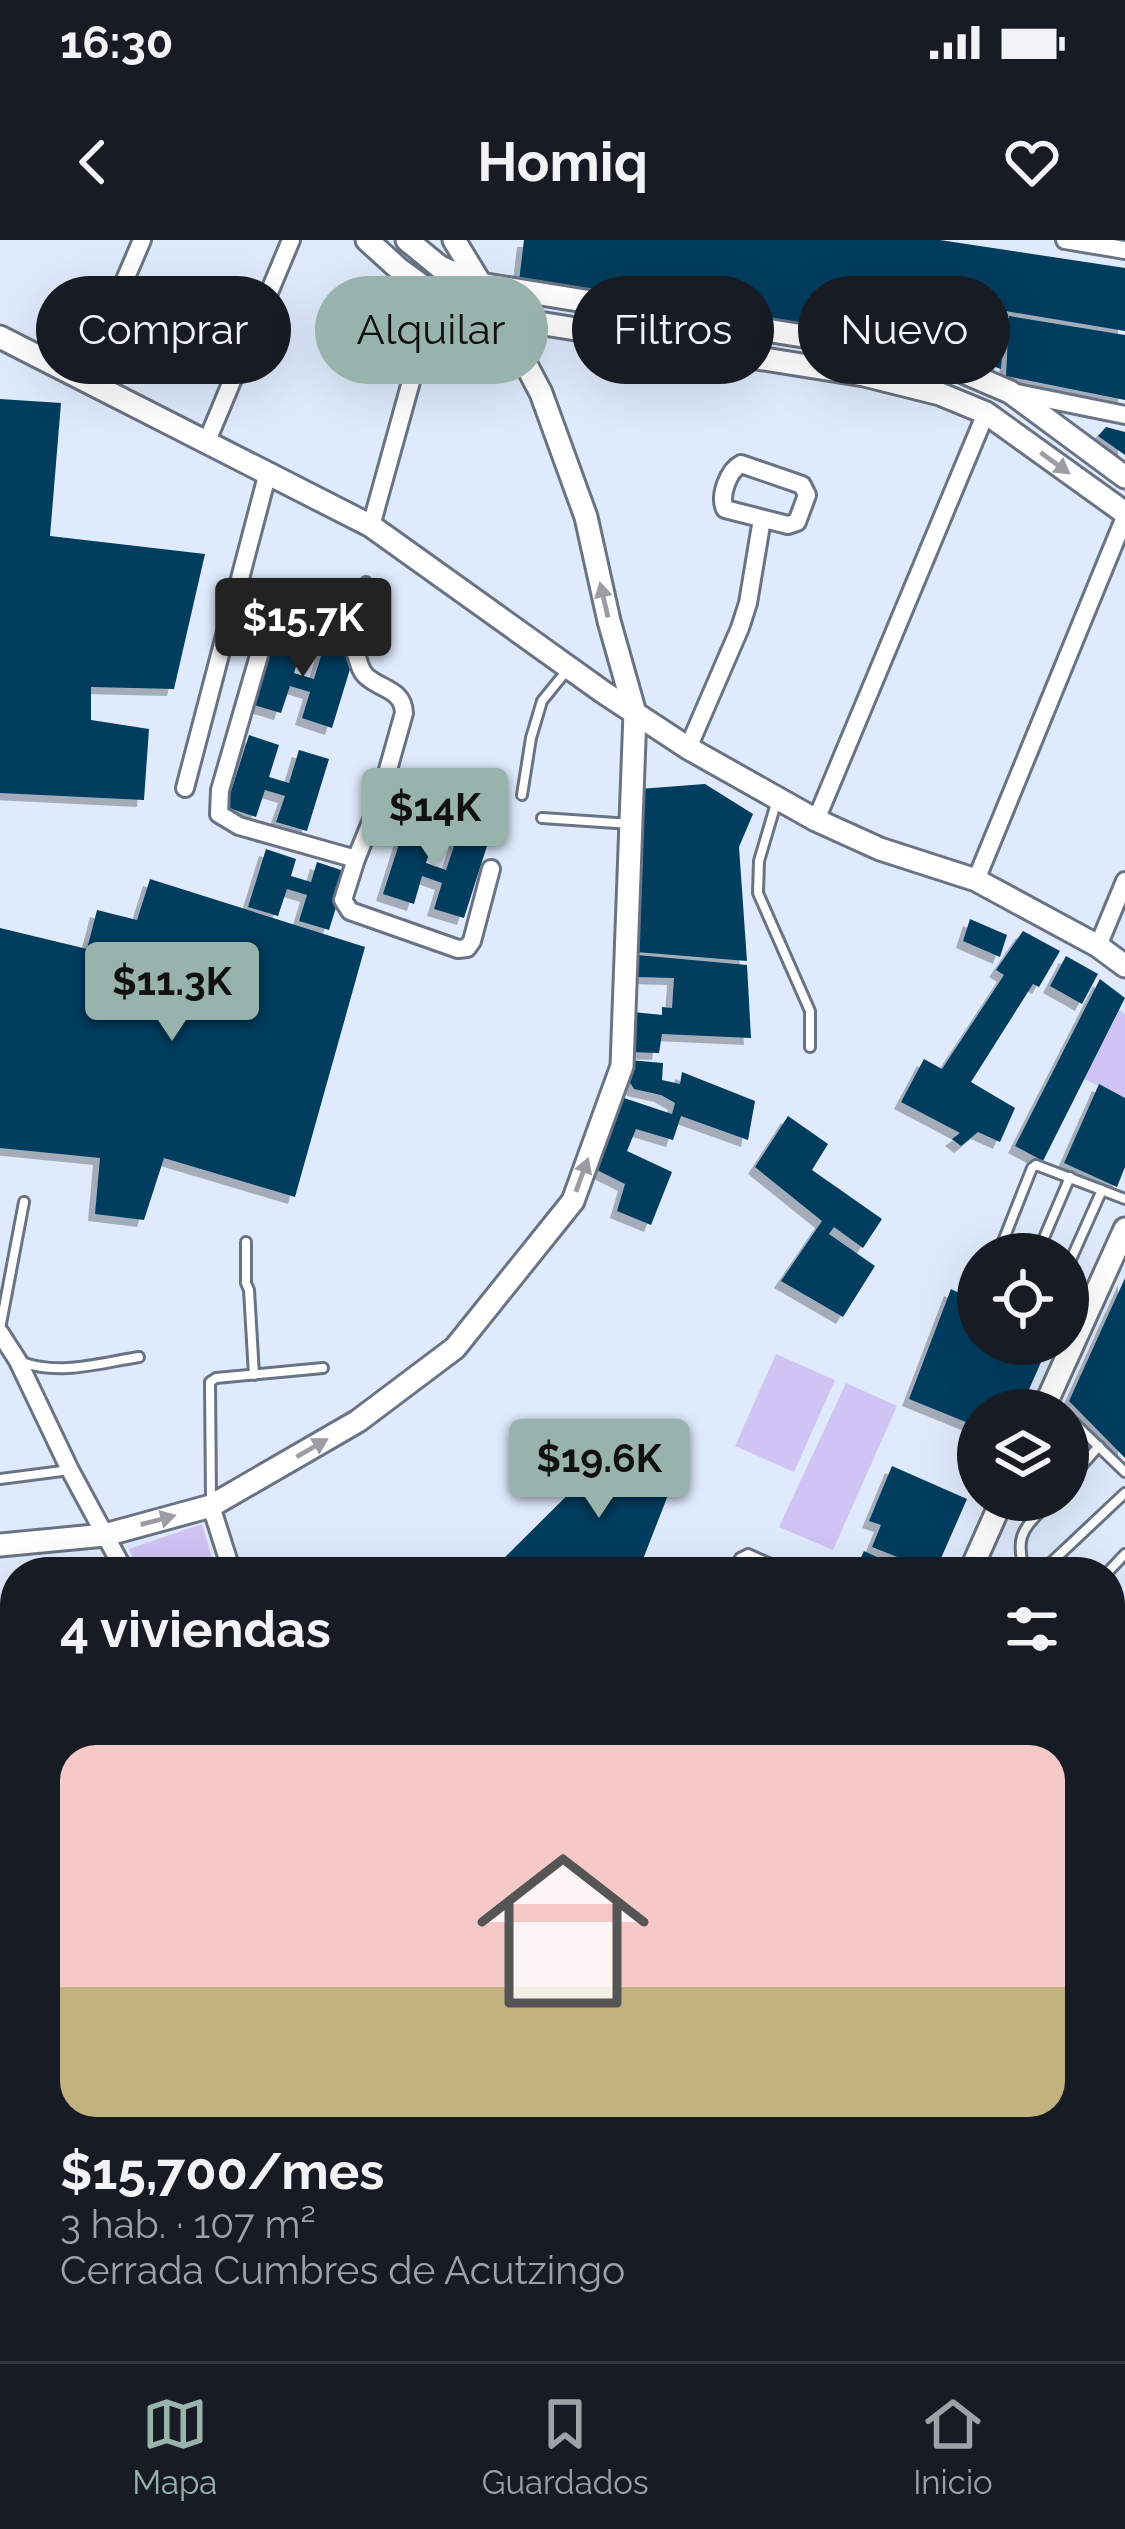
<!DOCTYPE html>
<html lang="es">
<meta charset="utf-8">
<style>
:root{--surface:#171b24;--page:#20242c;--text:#f1f3f6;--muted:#9ea1a6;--line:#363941;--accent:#98b3ab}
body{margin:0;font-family:Raleway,sans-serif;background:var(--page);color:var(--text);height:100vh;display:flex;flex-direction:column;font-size:45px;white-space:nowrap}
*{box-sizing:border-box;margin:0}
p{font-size:39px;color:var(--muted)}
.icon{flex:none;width:66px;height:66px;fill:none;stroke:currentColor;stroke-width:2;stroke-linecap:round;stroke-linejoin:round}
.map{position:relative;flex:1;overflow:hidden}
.panel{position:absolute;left:0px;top:1317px;width:1125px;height:804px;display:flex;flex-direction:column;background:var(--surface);border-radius:48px 48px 0 0;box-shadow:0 12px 48px #0002}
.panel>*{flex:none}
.top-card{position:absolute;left:36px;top:36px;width:1053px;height:108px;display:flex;gap:24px}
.buttons{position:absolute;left:957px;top:993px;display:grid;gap:24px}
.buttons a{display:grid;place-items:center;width:132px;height:132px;border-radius:50%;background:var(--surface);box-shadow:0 12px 48px #0002;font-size:60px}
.price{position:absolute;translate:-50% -102px;padding:0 27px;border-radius:12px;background:var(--accent);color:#111;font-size:39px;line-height:78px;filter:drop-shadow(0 3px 6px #0008)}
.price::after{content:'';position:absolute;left:50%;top:72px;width:36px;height:27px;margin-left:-18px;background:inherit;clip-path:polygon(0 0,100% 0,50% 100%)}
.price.selected{background:#222;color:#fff}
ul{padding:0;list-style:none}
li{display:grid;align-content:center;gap:24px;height:636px;padding:0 60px}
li+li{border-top:3px solid var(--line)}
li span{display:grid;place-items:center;height:372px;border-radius:36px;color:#555}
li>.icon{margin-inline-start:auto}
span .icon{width:216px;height:216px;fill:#fffc;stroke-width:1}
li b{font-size:51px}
h2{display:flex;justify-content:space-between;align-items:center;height:144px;padding:0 60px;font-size:51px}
.tag{padding:0 42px;border-radius:54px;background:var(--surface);box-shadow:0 12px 48px #0002;font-size:42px;line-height:108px}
.tag.selected{background:var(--accent);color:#111}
.status{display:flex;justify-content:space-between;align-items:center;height:84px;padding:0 60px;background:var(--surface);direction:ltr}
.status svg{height:33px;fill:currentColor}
header{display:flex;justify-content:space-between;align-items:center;height:156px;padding:0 60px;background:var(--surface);font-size:54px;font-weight:700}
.tab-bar{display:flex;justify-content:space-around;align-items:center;height:168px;border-top:3px solid var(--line);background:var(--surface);font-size:33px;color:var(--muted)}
.tab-bar a{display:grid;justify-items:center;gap:6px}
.tab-bar .selected{color:var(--accent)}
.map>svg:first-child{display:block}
</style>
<div class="status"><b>16:30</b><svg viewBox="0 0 49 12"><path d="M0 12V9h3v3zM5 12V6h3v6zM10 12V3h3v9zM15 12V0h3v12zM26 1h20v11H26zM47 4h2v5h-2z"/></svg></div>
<header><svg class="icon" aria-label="back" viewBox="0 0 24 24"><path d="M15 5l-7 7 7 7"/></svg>Homiq<svg class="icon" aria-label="heart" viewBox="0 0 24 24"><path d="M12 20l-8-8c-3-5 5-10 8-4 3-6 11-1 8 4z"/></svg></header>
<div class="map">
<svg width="1125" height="2121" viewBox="0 0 1125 2121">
<defs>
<filter id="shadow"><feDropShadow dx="-7" dy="7" stdDeviation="0" flood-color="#0004"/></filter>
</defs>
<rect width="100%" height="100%" fill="#dfebfd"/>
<!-- green -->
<path fill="#d0c4f5" d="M1119,770l6,4v84l-41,-19z
M776,1114l59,26 -41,92 -59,-26z
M846,1143l51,23 -64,144 -54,-23z
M202,1284l14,48h-76l-11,-23z"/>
<!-- building -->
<path fill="#003e5f" filter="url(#shadow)" d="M524,0h416l185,28v63l-120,-20 -4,58 -61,-21 -421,-67z
M1009,76l116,19v65l-119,-24z
M0,159l61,4 -11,133 155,18 -31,135 -83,-2v33l58,9 -5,71 -144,-7z
M1106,187l19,5v23l-27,-19z
M274,392l30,9 -10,32 20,6 10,-33 30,10 -22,72 -30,-10 8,-26 -20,-6 -9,27 -30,-9z
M249,495l30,10 -10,32 20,6 10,-33 30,9 -22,72 -31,-9 9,-26 -20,-6 -9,27 -30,-10z
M705,544l48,30 -14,33 8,114 -111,-9 3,-163z
M406,582l30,10 -10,31 20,7 11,-33 30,9 -23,72 -30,-9 8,-26 -20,-7 -8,28 -31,-10z
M266,609l30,10 -5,17 20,6 6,-20 30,10 -18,58 -30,-9 8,-26 -20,-6 -9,27 -30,-9z
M150,639l215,68 -70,250 -131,-39 -20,62 -49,-6 5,-56 -100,-10v-220l87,21 10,-39 40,10z
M970,679l37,16 -7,22 -37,-16z
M1023,691l37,20 -21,36 -6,-3 -62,98 44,26 -15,34 -22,-10 -17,14 -9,-7 8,-6 -59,-31 23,-43 18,10 62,-94 -8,-5z
M637,715l110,10 4,73 -89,-4 -3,19 -30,-1 4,-40 29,3v-8l10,1 2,-30 -39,-1z
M1066,716l32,18 -16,30 -32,-18z
M1100,739l25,19 -82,163 -28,-15z
M629,820l34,3 -1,17 18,4 2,-12 73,29 -7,39 -67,-24 -8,24 -37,-11 -9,22 45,21 -21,53 -34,-14 8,-27 -28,-14 18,-47 6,-26 51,17 3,-11 -14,-8 -27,-6 -7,-11z
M1099,844l26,14v69l-8,20 -53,-24z
M788,876l40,28 -16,26 70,49 -19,29 -29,-21 -5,7 46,32 -32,51 -62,-36 41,-60 -67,-54z
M1125,1038v180l-56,-57z
M951,1049l27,13v42h71l-29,66h-42v17l-69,-28z
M613,1210l66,17 -41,105h-148z
M892,1226l75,33 -32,73 -63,-25 9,-22 -12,-4z
M864,1311l45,21h-55z
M204,2106h192l10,7 -5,8h-178z"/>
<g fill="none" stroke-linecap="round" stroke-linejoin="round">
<defs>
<path id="service" d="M261,353l91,22 5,-2 9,-31
M522,555l9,-57 11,-37 26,-32
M777,560l-18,61 -1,32 52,118v36
M542,578l89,6
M246,1002v41l3,7 5,85
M998,1014l34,-86 4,-3 89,34
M1037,1014l33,-77
M1068,1026l34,-76
M0,1089l24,-127
M22,1122c37,14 78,1 117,-5
M1068,1177l57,55
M0,1239l70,-9
M1068,1241l31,-35
M211,1259l-1,-117 6,-4 107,-10
M734,1332l6,-14 8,-4 41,18
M1025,1332c-12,-40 1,-44 26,-72
M1041,1332l84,-79
M1108,1332l17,-18
M1110,1396l15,-16
M1110,1474l15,1
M912,2106l14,15
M1088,2106l15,2
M978,2121l1,-15"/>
<path id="minor" d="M1065,0l60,10
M83,138l59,-138
M1017,153l108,22
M207,201l84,-201
M741,224l61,21 5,10 -10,27 -9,3 -63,-16c-6,-13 3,-38 16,-45z
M371,286l64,-231
M239,346l20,7 10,28c20,4 67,8 81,22 9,10 7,25 16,33 15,14 37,13 38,37l-26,92 -22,54 -13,41 7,11 108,38 9,-1 5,-7 19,-72
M269,381l-49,169 -1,24 20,12 117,33
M688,508l52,-120 8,-25 14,-84
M185,548l83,-316
M816,580l170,-407
M976,640l149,-363
M1098,706l27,-65
M0,1093l18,28 52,109 55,102
M211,1266l21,66
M48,2121l2,-15
M177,2121l2,-15"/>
<path id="tertiary" d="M367,0l32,29 36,26 66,22 363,58 76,19 46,19 139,100
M407,0l33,27 40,17 422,68 38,10 70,30 115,85
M0,97l371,189 232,166 85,56 128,72 64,29 96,31 122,66 27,20
M1043,1170l82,-181
M0,1305l105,-10 106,-29 147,-85 97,-73 118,-147 49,-135 13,-353 -26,-92 -23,-104 -45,-124 -40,-76 -47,-77
M970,1332l32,-72
M1110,1883l15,4"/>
<path id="secondary" d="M0,1480l15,-1
M0,1526l15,3"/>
<path id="primary" d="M1110,1514l15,-15
M1110,1720l15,-15
M1110,1830l15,5
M430,2106l7,5 5,10
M480,2121l18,-15
M699,2121l15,-15"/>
<path id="trunk" d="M1110,1589l15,-16
M1110,1633l15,-15
M567,2121l17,-15
M614,2121l17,-15"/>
<path id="motorway" d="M1110,1690l15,-14
M655,2121l17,-15"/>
</defs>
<!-- service casing -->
<use href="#service" stroke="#697383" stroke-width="14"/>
<!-- minor casing -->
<use href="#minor" stroke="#697383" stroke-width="22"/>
<!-- tertiary casing -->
<use href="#tertiary" stroke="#697383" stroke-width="27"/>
<!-- secondary casing -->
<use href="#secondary" stroke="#697383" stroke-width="30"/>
<!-- primary casing -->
<use href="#primary" stroke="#7179a9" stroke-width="33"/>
<!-- trunk casing -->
<use href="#trunk" stroke="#7179a9" stroke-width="33"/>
<!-- motorway casing -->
<use href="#motorway" stroke="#7179a9" stroke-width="36"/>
<!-- service -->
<use href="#service" stroke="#fff" stroke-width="8"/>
<!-- minor -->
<use href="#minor" stroke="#fff" stroke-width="16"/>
<!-- tertiary -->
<use href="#tertiary" stroke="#fff" stroke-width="21"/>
<!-- secondary -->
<use href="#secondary" stroke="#fff" stroke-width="24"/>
<!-- primary -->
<use href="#primary" stroke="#c4caf4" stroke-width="27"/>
<!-- trunk -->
<use href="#trunk" stroke="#b0b8f0" stroke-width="27"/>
<!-- motorway -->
<use href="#motorway" stroke="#9ca6ed" stroke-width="30"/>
</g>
<!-- one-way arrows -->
<defs><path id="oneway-solid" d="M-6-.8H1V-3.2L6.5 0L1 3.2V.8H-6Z" transform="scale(3)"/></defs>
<g fill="#9b9da0">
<use href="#oneway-solid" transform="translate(1055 223) rotate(36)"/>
<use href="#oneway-solid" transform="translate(604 360) rotate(-103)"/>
<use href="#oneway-solid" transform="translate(582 935) rotate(-70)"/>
<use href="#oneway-solid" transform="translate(312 1208) rotate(-30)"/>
<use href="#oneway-solid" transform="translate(158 1280) rotate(-15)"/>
</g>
</svg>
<div class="buttons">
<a><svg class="icon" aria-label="locate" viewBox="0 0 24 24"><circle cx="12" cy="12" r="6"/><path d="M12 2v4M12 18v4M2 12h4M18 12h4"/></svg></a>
<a><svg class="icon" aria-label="layers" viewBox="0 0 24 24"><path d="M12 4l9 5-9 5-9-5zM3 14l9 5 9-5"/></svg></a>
</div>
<b class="price selected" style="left:303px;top:440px">$15.7K</b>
<b class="price" style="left:435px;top:630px">$14K</b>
<b class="price" style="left:172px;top:804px">$11.3K</b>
<b class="price" style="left:599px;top:1281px">$19.6K</b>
<div class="top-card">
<a class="tag">Comprar</a>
<a class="tag selected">Alquilar</a>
<a class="tag">Filtros</a>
<a class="tag">Nuevo</a>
</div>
<section class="panel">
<h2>4 viviendas<svg class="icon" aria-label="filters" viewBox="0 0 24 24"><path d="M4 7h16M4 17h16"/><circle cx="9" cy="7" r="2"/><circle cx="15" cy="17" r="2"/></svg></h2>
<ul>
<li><span style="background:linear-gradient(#f6c9c9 65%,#c2b280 0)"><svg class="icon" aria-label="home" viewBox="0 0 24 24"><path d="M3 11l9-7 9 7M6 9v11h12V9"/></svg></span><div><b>$15,700/mes</b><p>3 hab. · 107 m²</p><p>Cerrada Cumbres de Acutzingo</p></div></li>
</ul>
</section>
</div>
<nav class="tab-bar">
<a class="selected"><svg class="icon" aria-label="map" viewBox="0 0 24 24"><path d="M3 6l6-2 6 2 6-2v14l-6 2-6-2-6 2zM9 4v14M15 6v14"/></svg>Mapa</a>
<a><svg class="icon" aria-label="saved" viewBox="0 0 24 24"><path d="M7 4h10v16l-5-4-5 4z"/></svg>Guardados</a>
<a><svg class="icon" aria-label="home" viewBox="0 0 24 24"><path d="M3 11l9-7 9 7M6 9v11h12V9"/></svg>Inicio</a>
</nav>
